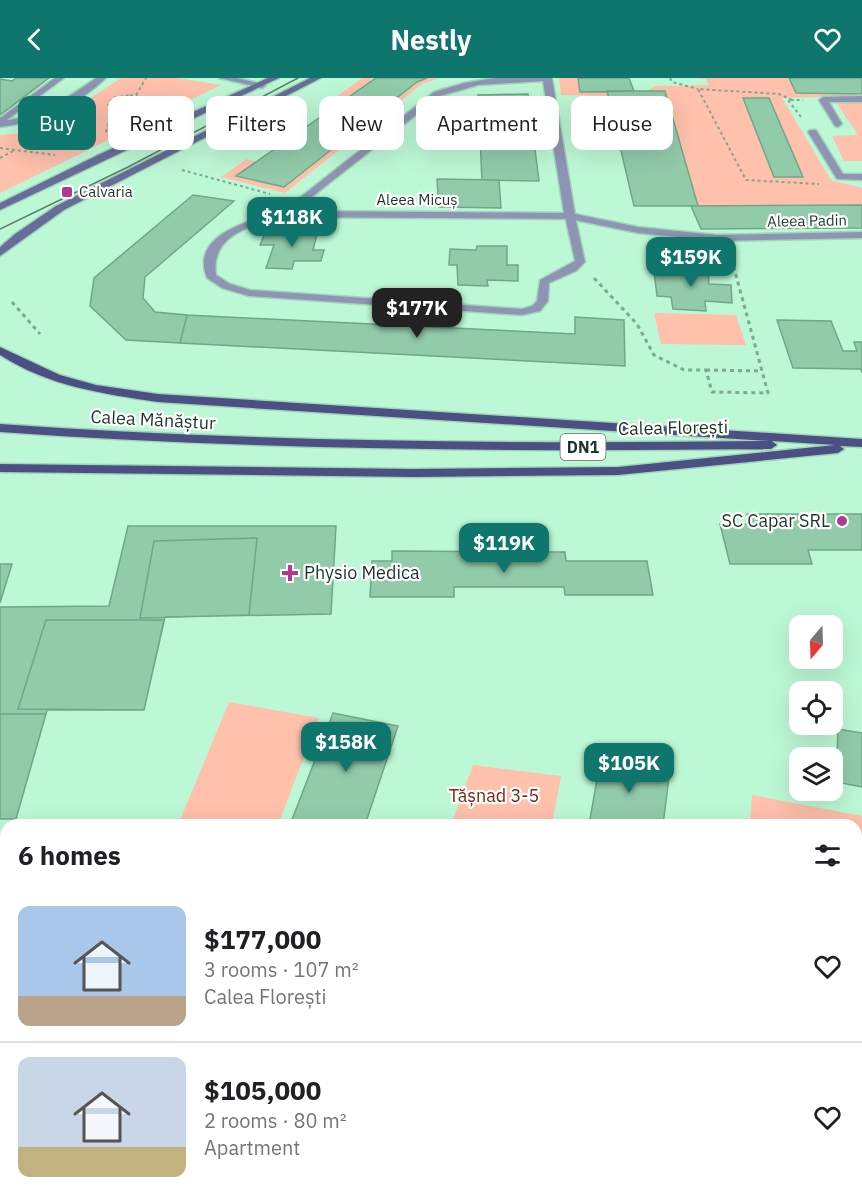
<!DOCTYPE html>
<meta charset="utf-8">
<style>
:root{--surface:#fff;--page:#f2f2f2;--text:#202124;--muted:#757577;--line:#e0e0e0;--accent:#0f766e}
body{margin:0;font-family:"IBM Plex Sans",sans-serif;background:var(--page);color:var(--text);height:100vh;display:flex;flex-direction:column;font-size:22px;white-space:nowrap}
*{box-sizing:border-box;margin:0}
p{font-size:20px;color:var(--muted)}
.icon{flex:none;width:33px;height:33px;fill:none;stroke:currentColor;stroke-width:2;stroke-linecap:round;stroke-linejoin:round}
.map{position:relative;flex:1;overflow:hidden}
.drawer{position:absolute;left:0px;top:741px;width:862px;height:386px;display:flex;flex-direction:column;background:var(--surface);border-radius:18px 18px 0 0;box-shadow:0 6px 24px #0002}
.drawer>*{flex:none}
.banner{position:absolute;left:18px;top:18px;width:826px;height:54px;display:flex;gap:12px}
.needle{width:39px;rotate:199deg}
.tools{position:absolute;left:789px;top:537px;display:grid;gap:12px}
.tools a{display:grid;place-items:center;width:54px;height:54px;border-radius:12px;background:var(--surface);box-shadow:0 6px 24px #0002;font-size:30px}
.price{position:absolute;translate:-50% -51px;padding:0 14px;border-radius:12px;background:var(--accent);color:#fff;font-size:20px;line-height:39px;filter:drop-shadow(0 2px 3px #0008)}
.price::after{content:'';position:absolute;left:50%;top:36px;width:18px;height:14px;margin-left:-9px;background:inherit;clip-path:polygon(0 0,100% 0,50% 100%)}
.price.selected{background:#222;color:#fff}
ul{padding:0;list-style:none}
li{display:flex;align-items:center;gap:18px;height:150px;padding:0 18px}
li+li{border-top:2px solid var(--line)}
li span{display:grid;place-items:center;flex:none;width:168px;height:120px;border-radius:12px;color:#555}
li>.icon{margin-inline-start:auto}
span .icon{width:72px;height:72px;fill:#fffc;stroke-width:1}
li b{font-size:26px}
h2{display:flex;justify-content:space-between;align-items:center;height:72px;padding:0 18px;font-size:26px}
.pill{padding:0 21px;border-radius:12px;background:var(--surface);box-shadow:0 6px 24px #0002;font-size:21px;line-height:54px}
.pill.selected{background:var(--accent);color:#fff}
header{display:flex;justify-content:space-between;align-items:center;height:78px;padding:0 18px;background:var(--accent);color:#fff;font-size:27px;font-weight:700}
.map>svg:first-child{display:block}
</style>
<header><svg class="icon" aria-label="back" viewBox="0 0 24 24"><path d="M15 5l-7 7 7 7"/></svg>Nestly<svg class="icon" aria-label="heart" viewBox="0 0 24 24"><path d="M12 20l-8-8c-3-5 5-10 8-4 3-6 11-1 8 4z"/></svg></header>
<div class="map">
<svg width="862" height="1126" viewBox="0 0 862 1126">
<rect width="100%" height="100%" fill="#bdf8d6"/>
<!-- green -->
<path fill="#ffc0ac" d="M121,0h56l44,7 -221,108v-58l26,-2 19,-5z
M362,0h14l-42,29 -9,-2z
M427,0h13l-18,6 -137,109 -64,-16 26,-18 9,3 -19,14 47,11 133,-105z
M559,0h19l2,14 27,-1 1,5 -47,-1z
M695,0h94l7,15 66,1v2l-80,2 49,82 31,8v17l-164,1 -33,-114 -17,-1 7,-5 54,-1 -3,-6z
M835,23h27v60h-18l-12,-25 26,-1z
M654,235l82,2 10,30 -85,-1z
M229,624l90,16 -41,107h-100z
M473,687l88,11 -9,49h-101z
M752,717l110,21v128l-6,-1v-118h-106z
M301,1121h143l-16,5h-121z"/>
<!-- building -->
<path fill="#91cbaa" stroke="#6fa788" stroke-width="1.5" d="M16,0h33l-49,37v-36l12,2z
M376,0h51l-10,4 -133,105 -48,-11z
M578,0h51l5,13 -54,1z
M789,0h73v16l-66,-1z
M607,13h58l33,115h-64z
M528,16l11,87 -57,-1 -4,-85z
M743,20h26l34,79h-29z
M437,101l62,1 2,28 -62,-1z
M193,117l41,6 -89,76 -2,21 12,14 32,3 -7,28 -54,-3 -36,-34 4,-28z
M862,127v23l-161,1 -10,-23z
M291,152h27l-5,20h11l-3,11h-27l-2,8 -26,-1 8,-23h-14l5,-12h24z
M477,168h30v19h11v16l-31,-1 1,6 -30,-1 -1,-20h-8l1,-16 26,1z
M679,187l29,1 1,18 22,1 1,18 -27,-2 1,10 -33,-2 -2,-12 -14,-1 -3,-25 26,1z
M187,237l388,19v-17l49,3 1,46 -445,-23z
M777,242l54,1 12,30h14l-3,-9h8v31l-1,-4 -68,-1z
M747,436h115v36h-54l4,14h-82l-10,-40h30z
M128,448h208l-5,88 -166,3 -21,93h-97l-31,109h-16v-212l109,-1z
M257,460l-8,77 -109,3 14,-77z
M392,473l173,1 1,9h81l6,34h-88l-1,-8h-110v10h-84l2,-36h20z
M0,486h12l-12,39z
M46,542h118l-20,90 -126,-1z
M333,635l65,13 -33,99h-75z
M0,636h46l-30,105h-16z
M838,651l24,4v54l-26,-5z
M601,678l69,13 -7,56h-74z
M856,885l6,2v72l-6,-1z"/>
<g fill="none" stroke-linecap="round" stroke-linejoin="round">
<defs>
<path id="lane" d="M55,0h9l-64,47v-7z
M862,18v6h-33l13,22 -4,3 -3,-1 -16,-26 4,-3z
M810,52h6l27,44h19v6l-25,-1 -29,-47z
M284,133l5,3 -1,2c-32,8 -78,17 -72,59l14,9 20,6 272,19 10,-3 5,-5 3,-21 35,-19 -10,-45 5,-3 5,3 10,46 -9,9 -27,12 -1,18 -8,10 -18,4 -273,-19 -27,-8 -15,-10c-18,-44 46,-59 77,-67z"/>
<path id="street" d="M96,0h10c-28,27 -68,45 -106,49v-6c38,-3 66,-22 96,-43z
M219,0h18l29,7 -4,3z
M494,0h58l23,136 63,13 79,8 145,-3v6l-145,3 -79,-8 -68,-14 -286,-2 -5,-3 155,-122 30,-9zM543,3l21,132 -270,-2 146,-115 38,-11z
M0,895l6,2v18l-6,-2z
M856,1082l6,1v22l-6,-1z
M217,1120h23l2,6h-22z
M571,1120h36l-3,6h-35z"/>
<path id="secondary" d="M268,0h11l-279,132v-7l100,-49z
M310,0h11l-257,132 -64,46v-9l15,-13 41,-28z"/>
<path id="primary" d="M0,269l60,28 36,10 62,9 704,45v8l-22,-1 4,3 -6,4 -220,22 -204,2 -414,-5v-8l414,5 204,-2 217,-22 -63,-4 5,4 -6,4c-257,3 -514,1 -771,-17v-8c256,18 512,20 769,17l-611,-39c-55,-8 -110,-16 -158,-47z"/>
</defs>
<!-- lane casing -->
<use href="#lane" stroke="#a0d5b7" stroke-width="3"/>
<!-- street casing -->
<use href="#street" stroke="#a0d5b7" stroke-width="3"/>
<!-- secondary casing -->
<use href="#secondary" stroke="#a0d5b7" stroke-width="3"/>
<!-- primary casing -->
<use href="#primary" stroke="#a0d5b7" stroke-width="3"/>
<!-- path-far2 -->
<path stroke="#7ca990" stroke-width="2" stroke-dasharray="3 3" stroke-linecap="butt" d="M670,0l2,4 26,7
M130,17l13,3 1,5 -18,7 -18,-5 5,-7z
M136,17l10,-17
M792,22l-13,-6 -81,-5 48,91 73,4
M801,39l-13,-17h15
M106,54l7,-23
M0,70l55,7
M0,80l15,-8
M182,92l88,24
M731,179l4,13"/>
<!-- path-far1 -->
<path stroke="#7ca990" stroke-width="3" stroke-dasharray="4 4" stroke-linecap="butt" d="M594,200l43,46 17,31 30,15h22l6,22 56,1 -34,-125
M12,224l28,32
M706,292l56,1"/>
<!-- path -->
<path stroke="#7ca990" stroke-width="4.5" stroke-dasharray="6 6" stroke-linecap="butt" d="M159,1126l4,-6"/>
<!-- lane -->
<use href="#lane" fill="#9094b4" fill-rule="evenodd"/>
<!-- street -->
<use href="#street" fill="#9094b4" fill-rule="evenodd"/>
<!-- secondary -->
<use href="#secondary" fill="#676c99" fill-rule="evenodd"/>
<!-- primary -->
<use href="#primary" fill="#4b4f84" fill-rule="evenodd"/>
<!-- tram -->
<path stroke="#587d68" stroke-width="1.5" d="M0,151l128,-62 170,-89"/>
</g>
<!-- markers -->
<g fill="#af3a92" stroke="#fff" stroke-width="2">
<rect x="61" y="108" width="12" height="12" rx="3"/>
<circle cx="842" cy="443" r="6"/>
<path d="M287 486h6v6h6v6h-6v6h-6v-6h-6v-6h6z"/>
</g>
<g text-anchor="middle" stroke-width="4.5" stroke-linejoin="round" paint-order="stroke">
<!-- far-poi labels -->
<g font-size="15" fill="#1d3528" stroke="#fff" text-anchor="start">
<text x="79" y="119">Calvaria</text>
</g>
<!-- far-street labels -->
<g font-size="15" fill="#1d3528" stroke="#fff">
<text x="417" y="127">Aleea Micuș</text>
<text transform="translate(807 143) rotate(-1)" y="5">Aleea Padin</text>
</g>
<!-- shield labels -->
<rect fill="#fff" stroke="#617268" stroke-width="1.5" x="560.5" y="356" width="45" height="26" rx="4.5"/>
<g font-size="16" font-weight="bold" fill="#1d3528">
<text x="583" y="375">DN1</text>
</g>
<!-- street labels -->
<g font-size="18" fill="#1d3528" stroke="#fff">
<text transform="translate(153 342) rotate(3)" y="6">Calea Mănăștur</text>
<text transform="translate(673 350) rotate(-1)" y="6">Calea Florești</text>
</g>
<!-- poi labels -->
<g font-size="18" fill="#1d3528" stroke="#fff" text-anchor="end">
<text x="830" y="449">SC Capar SRL</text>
<text x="304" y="501" text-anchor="start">Physio Medica</text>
</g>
<!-- park labels -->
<g font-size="18" fill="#702a10" stroke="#fff">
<text x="494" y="724">Tășnad 3-5</text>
</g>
</g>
</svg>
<div class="tools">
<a><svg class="needle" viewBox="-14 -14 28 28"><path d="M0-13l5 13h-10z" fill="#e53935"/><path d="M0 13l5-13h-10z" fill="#757577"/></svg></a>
<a><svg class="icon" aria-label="locate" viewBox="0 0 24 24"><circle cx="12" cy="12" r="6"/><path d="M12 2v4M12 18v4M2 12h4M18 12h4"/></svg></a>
<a><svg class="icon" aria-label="layers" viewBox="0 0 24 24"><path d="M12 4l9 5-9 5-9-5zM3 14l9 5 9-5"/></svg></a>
</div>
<b class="price" style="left:292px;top:170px">$118K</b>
<b class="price" style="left:691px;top:210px">$159K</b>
<b class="price selected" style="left:417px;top:261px">$177K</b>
<b class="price" style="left:504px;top:496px">$119K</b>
<b class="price" style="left:346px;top:695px">$158K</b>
<b class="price" style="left:629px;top:716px">$105K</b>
<div class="banner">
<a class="pill selected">Buy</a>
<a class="pill">Rent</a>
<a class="pill">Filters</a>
<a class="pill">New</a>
<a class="pill">Apartment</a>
<a class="pill">House</a>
</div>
<section class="drawer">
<h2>6 homes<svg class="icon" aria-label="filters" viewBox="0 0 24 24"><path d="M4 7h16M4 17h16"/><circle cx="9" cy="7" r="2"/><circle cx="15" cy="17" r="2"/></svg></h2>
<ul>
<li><span style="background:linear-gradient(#a9c7e8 75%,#b9a48a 0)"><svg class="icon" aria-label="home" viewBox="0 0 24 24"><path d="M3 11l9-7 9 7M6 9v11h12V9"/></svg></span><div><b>$177,000</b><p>3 rooms · 107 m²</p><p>Calea Florești</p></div><svg class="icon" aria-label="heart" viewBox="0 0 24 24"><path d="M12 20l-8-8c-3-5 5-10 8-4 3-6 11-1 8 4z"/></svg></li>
<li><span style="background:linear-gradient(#c9d6e8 75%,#c2b280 0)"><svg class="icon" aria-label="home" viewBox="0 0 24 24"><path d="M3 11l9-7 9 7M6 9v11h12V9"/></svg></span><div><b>$105,000</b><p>2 rooms · 80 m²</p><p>Apartment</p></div><svg class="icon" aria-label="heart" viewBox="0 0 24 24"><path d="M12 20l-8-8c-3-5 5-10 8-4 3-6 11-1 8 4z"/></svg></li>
</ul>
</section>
</div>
